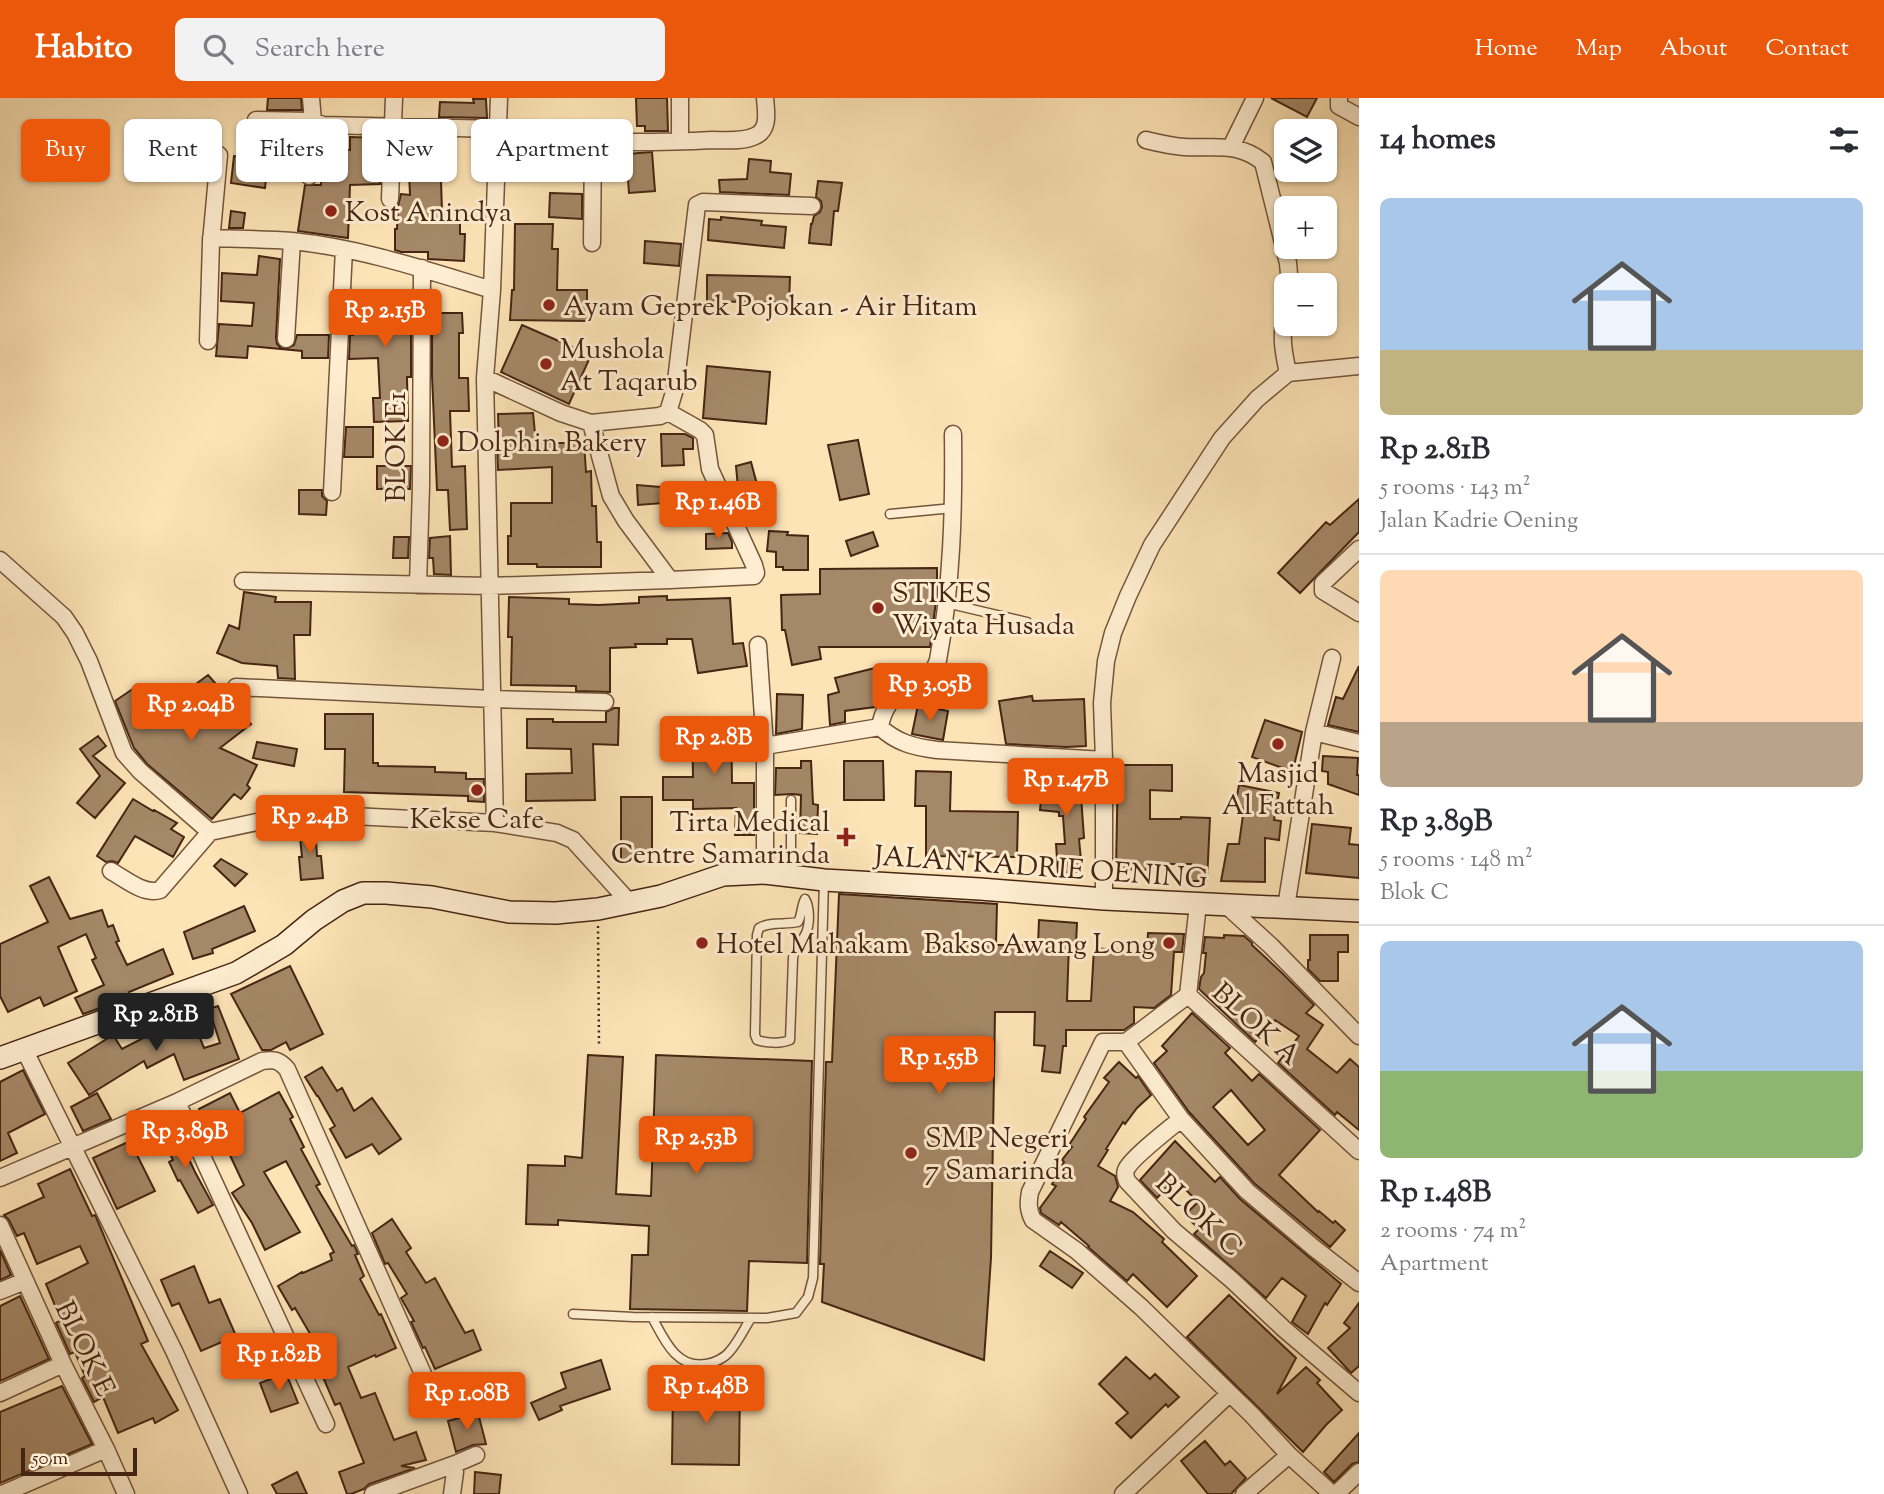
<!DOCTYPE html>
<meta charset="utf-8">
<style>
:root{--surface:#fff;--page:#f2f2f3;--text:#2b2b33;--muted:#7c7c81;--line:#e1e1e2;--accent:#ea580c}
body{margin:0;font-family:"Sorts Mill Goudy",serif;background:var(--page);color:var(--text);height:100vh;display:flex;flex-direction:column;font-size:26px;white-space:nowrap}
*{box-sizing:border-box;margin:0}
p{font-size:23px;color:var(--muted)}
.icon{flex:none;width:38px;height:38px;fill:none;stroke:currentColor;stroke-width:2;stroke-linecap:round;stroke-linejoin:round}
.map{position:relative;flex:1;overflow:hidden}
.side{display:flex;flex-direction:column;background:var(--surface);width:525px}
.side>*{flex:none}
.top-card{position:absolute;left:21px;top:21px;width:665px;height:63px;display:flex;gap:14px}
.controls{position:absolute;left:1274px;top:21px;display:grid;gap:14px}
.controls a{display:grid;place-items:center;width:63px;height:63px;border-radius:10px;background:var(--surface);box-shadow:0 2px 5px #0004;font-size:35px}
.scale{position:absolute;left:21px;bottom:18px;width:116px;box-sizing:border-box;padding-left:7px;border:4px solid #462512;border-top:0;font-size:19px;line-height:24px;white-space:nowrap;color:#462512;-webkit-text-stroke:5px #feedd0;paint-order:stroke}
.price{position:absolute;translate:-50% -60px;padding:0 16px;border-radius:7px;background:var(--accent);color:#fff;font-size:23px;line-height:46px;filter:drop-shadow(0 2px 4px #0008)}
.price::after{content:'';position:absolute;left:50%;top:42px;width:21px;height:16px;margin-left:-10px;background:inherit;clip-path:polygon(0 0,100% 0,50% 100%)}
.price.on{background:#222;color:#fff}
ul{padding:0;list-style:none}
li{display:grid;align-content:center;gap:14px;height:371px;padding:0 21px}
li+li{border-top:2px solid var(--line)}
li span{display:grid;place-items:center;height:217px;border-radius:10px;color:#555}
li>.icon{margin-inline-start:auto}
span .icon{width:126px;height:126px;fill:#fffc;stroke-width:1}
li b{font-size:30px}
h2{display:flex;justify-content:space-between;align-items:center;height:84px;padding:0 21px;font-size:30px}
.pill{padding:0 24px;border-radius:10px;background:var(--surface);box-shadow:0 2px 5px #0004;font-size:24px;line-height:63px}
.pill.on{background:var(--accent);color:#fff}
header{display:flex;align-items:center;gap:42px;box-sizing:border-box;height:98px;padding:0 35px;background:var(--accent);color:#fff}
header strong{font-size:33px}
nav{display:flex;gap:38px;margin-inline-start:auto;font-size:24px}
.search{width:490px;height:63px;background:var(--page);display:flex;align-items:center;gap:18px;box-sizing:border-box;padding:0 24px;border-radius:10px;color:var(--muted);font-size:26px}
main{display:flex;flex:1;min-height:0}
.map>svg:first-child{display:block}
</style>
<header>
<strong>Habito</strong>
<div class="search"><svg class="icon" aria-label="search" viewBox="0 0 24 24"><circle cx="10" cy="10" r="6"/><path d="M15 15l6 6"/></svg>Search here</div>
<nav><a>Home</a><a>Map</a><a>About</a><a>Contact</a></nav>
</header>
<main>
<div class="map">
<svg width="1359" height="1396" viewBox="0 0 1359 1396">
<rect width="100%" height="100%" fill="#fde4b6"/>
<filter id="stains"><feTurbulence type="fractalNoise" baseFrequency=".00286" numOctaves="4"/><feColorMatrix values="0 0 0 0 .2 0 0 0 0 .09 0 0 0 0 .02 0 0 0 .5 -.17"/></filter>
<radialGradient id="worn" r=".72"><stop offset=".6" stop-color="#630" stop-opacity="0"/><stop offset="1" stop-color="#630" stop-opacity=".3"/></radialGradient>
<!-- building -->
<path fill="#a58867" stroke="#462512" stroke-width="2" fill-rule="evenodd" d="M268,0h33l1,12h-35z
M636,0h31l1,33h-23v-5h-8z
M1271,0h46l-10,19z
M473,1h13l1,19 -48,-1 1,-15 34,1z
M269,33h33l-2,24 -32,-2z
M350,39l32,1 -2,46 -30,1 -2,53 -50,-7 7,-46h16l2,-36 27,1z
M408,52h32l2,61 18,1v22h5l-1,27 -36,-2v-7h-27l-6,-2v-21h2l1,-23 3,-12 9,1z
M515,54h38l1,26 -38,1z
M652,54l3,39 -26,2 -3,-39z
M234,58l20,4 14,1 -3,27 -34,-5z
M749,61l22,2 -1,11 21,2 -2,21 -69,-3 -1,-12 28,-1z
M818,83l24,2 -4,28h-4l-3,34 -22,-2 2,-19h1l2,-8 6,-4 2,-5 -1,-6 -5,-4z
M550,95l32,1v25l-33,-2z
M231,113l14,2 -2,15h-14z
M721,119l41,4 -1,4 25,2 -2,21 -76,-8 1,-21 12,1z
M515,126h38l-1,25h6l-1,41h30v31l-77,-1 2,-30h2z
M645,143l36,3 -2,22 -35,-3z
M259,158l21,3 -4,79 1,6 4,4 5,1 8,-4 3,-10h32l-1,23h-26v-7l-54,-5 -1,12 -31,-2 3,-32 33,2 2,-23 -33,-2 1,-28 35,2z
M707,177l83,2 -1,26 -82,-2z
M353,196h52v19h6v64h-4l1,44 -34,1 -1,-24h7l-2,-40 -29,1 1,-24h3z
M432,215h30l1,20h-4v45h9l1,33h-19l2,56 13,-1 2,63 -17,1 -2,-40h-11l-5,-114z
M522,227l69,30 -22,49 -68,-32z
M707,268l63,6 -4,52 -63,-6z
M533,315l3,30h48l2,29 5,-1 1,35h4l1,36h4v25h-64v-3h-29v-28h3v-33h41v-36l-54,3 -1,-24h2l-1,-32z
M346,329h27v30h-29z
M661,336h24l8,4v11h-10l1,16 -22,1z
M858,342l11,54 -29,6 -12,-55z
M751,364l8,30 5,-1 1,8 -5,8 -20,2 -4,-43z
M377,368h34l-1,23h-33z
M637,387l70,6 -1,19 -30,-3v-5l-38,3z
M299,392h23v6l5,5 -1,14 -27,-1z
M1359,401v33l-59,61 -22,-20 48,-51 4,3z
M769,433l19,1 -1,3 21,1v34h-25v-3h-7v-15l-9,-1z
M873,434l5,14 -27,10 -5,-15z
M728,435l4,9v6l-26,1v-15z
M450,438l1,39 -17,-1 -1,-16h-4l1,-20z
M394,439h15l-1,21h-15z
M937,470v26l-7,53h-111l2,12 -29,6 -7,-35h-3l-1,-35 39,-1v-25z
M244,494l32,5 -1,5h36l-1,33h-16l1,44 -17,-1 -1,-12 -35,-3 -25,-10 12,-28 10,4z
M667,498v4l63,-2 3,46 10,-1 4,23 -49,7 -6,-34h-25v5h-32l1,3 -26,1v44l-34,-1v-5l-65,-1 1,-48h-4l1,-40 60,2v5l30,1 40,-2v-6z
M1359,568v66l-31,-7 8,-28 7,2z
M875,570l7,27 -7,12 -30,4v11l-15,3 -2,-30 11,-3 -4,-14z
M208,577l43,49 -31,24 37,17 -10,20 3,3 -9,11 -7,-5 -22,25 -65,-55 -13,-16 -19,-47 22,-15 20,27z
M777,596l26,1 -1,34 -26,5z
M1032,598l1,5 51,-2 2,47 -20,1 -60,-3 -7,-43z
M918,607l30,6 -5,29 -31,-6z
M614,610h5l-1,37 -25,-1 2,56 -69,1v-27l46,-1 -1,-24 -44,-1v-29h26v3h53v-10z
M325,616h48v49h5v3l57,1v5l31,1v6h18v23l-16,-1v-5l-124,-4 1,-43h-20z
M731,621l1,64h22v52h-19l1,-27 -43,1v-9h-30v-23h30l-1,-57z
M1265,622l37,12 -9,38h-5l-36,-13z
M98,638l8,10 -13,10 32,27 -30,35 -18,-15 23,-27 -20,-27z
M257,644l40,7 -3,17 -41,-8z
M1323,658l35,2 -1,17h2v20l-31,-11v-12l-6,-1z
M801,663h10l2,43 5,1 -1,29 -17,-1 1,-38 -9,-1 -17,1 1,-27h25z
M844,663h39l1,39h-40z
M1118,667h54v26l-22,-1v29h31v-2l29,1 -3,63h-16v-17h-43v6l-32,-1z
M916,673l35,1 -1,39 68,1 -1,45 -91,-1v-50h-11z
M1062,679l21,1 -2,18 3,42 -5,1 3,32 -24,2 -2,-29h9l-2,-28h-4v-4l-19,-2 3,-32 19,1z
M1239,687l40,8 -5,27 7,1 -2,19 -14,-2v44l-44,-1 7,-37h11l5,-36 -9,-1z
M621,699h31v63h-31z
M133,701l20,12 1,-1 23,13 -6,6 13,8 -11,20 -38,-21 -17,27 -6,-2 -6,1 -9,-6z
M1312,726l39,4 -2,16 10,1v33l-53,-5z
M315,727l2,31h4l2,22 -22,2 -2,-23h3l-3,-30z
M221,761l26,15 -12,12 -21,-20z
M49,779l21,42 32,-9 6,17 5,-2 6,16 -3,1 11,23 36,-16 10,25 -44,18 2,5 -48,17 -8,-16 29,-13 -12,-25 4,-2 -10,-24 -28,13 19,44 -33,15 -4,-9 -32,15 -8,-16v-52l48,-22 -18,-36z
M839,796l158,10 -1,41h42l1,-25 38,3 -1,21h-7l-2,57h24l3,-53 53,4 1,-19 36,1 -2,18h-8l-3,43 -17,13 -20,-1v16l-10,7h-58v16h-3l-3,27 -18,-2 3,-25 -11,-1 1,-33h-40l-4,246 -7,102 -162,-58 2,-38h-4l6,-202h6z
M244,808l11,25 -43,18 1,4 -20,6 -9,-27z
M1224,837l20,1 8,7v2l30,28 32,32 -8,8 17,12 -16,24 30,24 13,-14 9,8v63l-22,-18 -2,3 -57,-52 21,-27 -24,-16 -20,22 -56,-53 2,-12 3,-4 2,-20h-3l2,-16 19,1z
M1310,837h38v17h-10v29h-18l-12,-12v-9h2z
M290,868l33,68 -33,16 -4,-8 -15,8h-9l-31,-56z
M218,908l21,53 -55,21 -10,-26 -27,14 -3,-7 -55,34 -21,-32 45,-28 9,14 68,-35 14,34 16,-5 -11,-34z
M1192,915l38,35 -5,5 27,28 7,-7 61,56 -41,45 39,37 1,-1 14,12 2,-2 10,9 -15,17 -76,-64 -65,-71 -35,-49 13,-12 -5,-5zM1231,992l34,40 -17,15 -35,-38z
M588,957l35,2 -7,137 35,2 5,-141 156,6 -5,202 -58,-2 -2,50 -117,-2 2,-54h16l1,-29 -91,-6v5l-32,-1 2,-59 37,1v-10l17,2z
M1119,964l17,16 2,-2 13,19 -14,13 -12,16 -2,-2 -17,27 2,1 -10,16 17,10 3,11 -8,14 23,11 31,27 -2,3 35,34 -30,31 -34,-33 -6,7 -39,-34 1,-1 -28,-24 -2,3 -18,-12 -1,-5 16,-22 -4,-2 12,-22 -2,-2 10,-13 -3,-2 17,-26 -2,-2 25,-35 -5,-4z
M322,969l15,24 5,-3 12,23 18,-13 29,41 -22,15 -7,-10 -26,14 -16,-29 5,-3 -17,-30h-1l-12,-19z
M23,972l22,44 -37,19 9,20 -17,8v-79z
M279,994l14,25 -3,2 14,28 -3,2 19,35 -4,2 36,60 2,-1 4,9 -3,1 9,21 -4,3 19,36 2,-1 15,34 -20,9 -1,-2 -27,12 13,31 14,-5 19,47 22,-8 10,28 -25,6 14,2 -46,16 -5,5 -13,5h-4l-8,-22 25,-9 -24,-60 -5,2 -25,-58 6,-3 -21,-36 -3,2 -14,-24 24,-14 1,1 29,-13 -2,-6 4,-2 -48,-91 -22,11 36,60 -35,18 -13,-27 -20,-30 12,-8 -16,-34 -6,3 -23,-45 31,-16 10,20z
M97,995l14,26 -28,12 -12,-24z
M173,1027l22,47 18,33 -15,8 -18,-33 -2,1 -9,-19 4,-2 -14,-28z
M130,1043l25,50 -38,18 -24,-51z
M1175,1043l40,41 5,-5 20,22 101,85 -14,21 -2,-2 -17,31 -16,-12 14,-26 -24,-18 -16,20 -72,-64 5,-5 -14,-14 13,-13 -23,-23 -18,19 -17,-18z
M70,1071l22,47 3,-1 1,2 52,124 -7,3 37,66 -23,13 -2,-5 -35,15 -15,-36 -9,5 -12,-24 3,-2 -10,-24 -5,2 -14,-31 5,-3 -15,-36 42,-21 -8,-17 -43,18 -13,-31 -7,3 -8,-16 -5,-5 40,-18 -6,-13z
M392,1121l19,29 -5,4 20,31 9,-5 30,55 8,-3 8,20 -46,19 -10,-22 -2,1 -12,-26 3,-1 -13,-23 6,-4 -19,-31 -3,1 -13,-31z
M0,1152l11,25 -11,5z
M1050,1153l33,22 -11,15 -32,-22z
M194,1168l15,37 11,-4 16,37 -35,15 -22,-48 -7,3 -11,-26z
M1229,1197l67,63 -19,36 29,-27 14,13 -3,3 25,27 -16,15 -23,27 -116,-115z
M20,1198l29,63 -49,22v-75z
M1359,1205v63l-8,7 -23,-25 22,-20 -6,-5z
M1126,1259l24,22 5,-5 24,23 -11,10 -2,-3 -35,34 -15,-15 12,-10 -29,-29z
M601,1262l9,29 -50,17 2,4 -23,10 -8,-17 35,-15 -5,-15z
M286,1275l12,30 -27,9 -11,-29z
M673,1286l67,1 -1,80 -67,-1z
M62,1288l30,58 -92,39v-71z
M478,1315l8,31 -13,1 -17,7 -8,-31z
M1359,1335v29l-7,2 -18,18 -10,-10z
M1205,1343l20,24 5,-4 16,17 -15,16h-23l-27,-33z
M297,1374l10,22h-30l-5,-9z
M475,1374l26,3 -2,19h-25z"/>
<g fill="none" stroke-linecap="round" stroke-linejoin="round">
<defs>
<path id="service" d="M890,416l63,-6
M946,505l81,19
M791,775v-73
M805,801c5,8 5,25 1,34 -5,11 -11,12 -13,25l-3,82c-9,4 -24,3 -33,0l-2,-5 2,-100 2,-7c12,-7 26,-3 39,-6 4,-7 3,-15 7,-23z
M573,1216l60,3 134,1 29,-5 12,-16 5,-19 11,-398
M652,1219c12,22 24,52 54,47 8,-1 19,-6 24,-13 8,-9 14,-22 21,-33"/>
<path id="minor" d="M680,0v43
M1339,0v8l20,11
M498,42c71,1 143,4 214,0 13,0 31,2 43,-4 15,-6 11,-25 10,-38
M1146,42c12,3 25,6 38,7 31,2 52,-6 79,15l25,101 2,22
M1231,49l24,-49
M255,52l1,-30 57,1 10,4 176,4
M309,78l4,-55 -2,-23
M390,101l4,-101
M211,140c27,1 55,1 81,3 69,7 134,29 200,49
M592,145l1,-102
M1286,210c-5,28 -4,38 2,65
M286,241l6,-98
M208,243l3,-99 8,-87
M485,280l76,35 30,10 69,-7 8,-4 7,-23 22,-184 6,-3 109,4
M591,325l20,73 15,25 44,59
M332,394l12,-243
M1359,451l-36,34v8l36,22
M0,462l64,57 11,16 14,28 35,92 16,18 70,61 75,-16 26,-2 184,9 62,10 16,7 57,63
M243,483l247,5 180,-6 84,-4 2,-3 -2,-8 -44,-96 -5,-34 -5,-5 -32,-18
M418,487l3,-99 1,-218
M758,547l7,101v127
M236,589l256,12 113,3
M880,629c2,-14 11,-31 24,-38 16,-9 27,-8 34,-29 14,-75 16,-150 15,-226
M880,629c17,16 34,20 57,23l167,10
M1314,634l45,11
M765,648l115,-19
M495,725l-10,-445 7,-88 7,-192
M111,773c14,8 33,24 49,19l50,-58
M1104,801v-139l-2,-57 4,-42 7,-28 15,-37 24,-51 70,-107 35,-39 31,-26 71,-7
M1198,806l-10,91 171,156
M1227,808l44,40 88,90
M1286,809l28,-175 18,-74
M1126,944l62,-47
M24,951l150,302 65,143
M177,1004l149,322
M1181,1021l66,72 67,57 45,35
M0,1080l177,-76 85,-41c12,-2 17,-1 25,8l136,305
M0,1127l63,139 43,85 20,45
M0,1193l25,-10
M0,1295l63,-29
M455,1366l21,-9
M2,1396l104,-45
M373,1396l82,-30v8l-3,22
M1123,1396l106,-100
M1244,1396l45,-39
M1332,1396l-43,-39 -37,-40 -111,-108 -64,-56 -44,-31c-5,-10 -5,-17 -3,-28l73,-150h23l55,77c-11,9 -51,40 -55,51 -2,5 0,7 1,11l47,50 59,50 51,48 75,64
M1336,1396l23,-22"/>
<path id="secondary" d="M0,960l236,-85 48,-28 30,-25 29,-19 20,-8h23l46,4 77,15 47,1 42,-4 63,-13 62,-21 42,-2 59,7 156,9 124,10 255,12"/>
</defs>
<!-- service casing -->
<use href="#service" stroke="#74553b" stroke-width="11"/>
<!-- minor casing -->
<use href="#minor" stroke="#74553b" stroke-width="19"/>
<!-- secondary casing -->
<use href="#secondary" stroke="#462512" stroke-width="24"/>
<!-- path -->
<path stroke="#462512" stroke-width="2.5" stroke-dasharray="2 3.5" stroke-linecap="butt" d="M598,828l1,118"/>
<!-- service -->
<use href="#service" stroke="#feedd0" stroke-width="8"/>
<!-- minor -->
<use href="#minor" stroke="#feedd0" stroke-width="16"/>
<!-- secondary -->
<use href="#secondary" stroke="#feedd0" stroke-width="21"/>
</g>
<!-- markers -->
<g fill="#8f2418" stroke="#feedd0" stroke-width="2.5">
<circle cx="331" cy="113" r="7"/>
<circle cx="549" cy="207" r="7"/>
<circle cx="546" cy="266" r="7"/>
<circle cx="443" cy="343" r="7"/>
<circle cx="878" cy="510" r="7"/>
<circle cx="1278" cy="646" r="7"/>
<circle cx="477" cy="692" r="7"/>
<path d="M842.5 728.5h7v7h7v7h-7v7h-7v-7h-7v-7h7z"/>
<circle cx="702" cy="845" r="7"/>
<circle cx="1169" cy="845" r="7"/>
<circle cx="911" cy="1055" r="7"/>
</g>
<g text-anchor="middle" stroke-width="6" stroke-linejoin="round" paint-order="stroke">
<!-- poi labels -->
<g font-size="28" fill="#462512" stroke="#feedd0" text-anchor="start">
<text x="345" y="123">Kost Anindya</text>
<text x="563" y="217">Ayam Geprek Pojokan - Air Hitam</text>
<text x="560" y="260">Mushola<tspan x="560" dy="32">At Taqarub</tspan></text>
<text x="457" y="353">Dolphin Bakery</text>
<text x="892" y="504">STIKES<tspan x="892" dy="32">Wiyata Husada</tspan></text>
<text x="1278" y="684" text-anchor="middle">Masjid<tspan x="1278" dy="32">Al Fattah</tspan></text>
<text x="477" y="730" text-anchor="middle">Kekse Cafe</text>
<text x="830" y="733" text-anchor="end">Tirta Medical<tspan x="830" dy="32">Centre Samarinda</tspan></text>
<text x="716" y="855">Hotel Mahakam</text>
<text x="1155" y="855" text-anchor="end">Bakso Awang Long</text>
<text x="925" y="1049">SMP Negeri<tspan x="925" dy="32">7 Samarinda</tspan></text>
</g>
<!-- street labels -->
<g font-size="28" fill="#462512" stroke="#feedd0">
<text transform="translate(395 349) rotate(-90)" y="10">BLOK E1</text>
<text transform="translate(1041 768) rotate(4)" y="10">JALAN KADRIE OENING</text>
<text transform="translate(1257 925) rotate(42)" y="10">BLOK A</text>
<text transform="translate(1200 1116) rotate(43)" y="10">BLOK C</text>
<text transform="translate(86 1250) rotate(64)" y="10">BLOK E</text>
</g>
</g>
<rect width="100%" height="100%" filter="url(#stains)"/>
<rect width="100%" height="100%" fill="url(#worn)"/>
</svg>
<div class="controls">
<a><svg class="icon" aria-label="layers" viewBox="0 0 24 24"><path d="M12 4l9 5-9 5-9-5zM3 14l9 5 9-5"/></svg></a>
<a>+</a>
<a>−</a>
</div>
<div class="scale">50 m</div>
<b class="price" style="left:385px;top:251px">Rp 2.15B</b>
<b class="price" style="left:718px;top:443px">Rp 1.46B</b>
<b class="price" style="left:930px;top:625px">Rp 3.05B</b>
<b class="price" style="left:191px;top:645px">Rp 2.04B</b>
<b class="price" style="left:714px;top:678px">Rp 2.8B</b>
<b class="price" style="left:1066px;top:720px">Rp 1.47B</b>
<b class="price" style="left:310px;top:757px">Rp 2.4B</b>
<b class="price on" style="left:156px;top:955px">Rp 2.81B</b>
<b class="price" style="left:939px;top:998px">Rp 1.55B</b>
<b class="price" style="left:185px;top:1072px">Rp 3.89B</b>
<b class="price" style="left:696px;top:1078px">Rp 2.53B</b>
<b class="price" style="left:279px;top:1295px">Rp 1.82B</b>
<b class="price" style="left:706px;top:1327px">Rp 1.48B</b>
<b class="price" style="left:467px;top:1334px">Rp 1.08B</b>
<div class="top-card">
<a class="pill on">Buy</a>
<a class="pill">Rent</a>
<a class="pill">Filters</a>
<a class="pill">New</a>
<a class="pill">Apartment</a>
</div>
</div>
<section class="side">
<h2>14 homes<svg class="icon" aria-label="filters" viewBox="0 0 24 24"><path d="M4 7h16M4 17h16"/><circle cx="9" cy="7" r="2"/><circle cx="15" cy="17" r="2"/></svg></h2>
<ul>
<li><span style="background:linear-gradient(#a9c7e8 70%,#c2b280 0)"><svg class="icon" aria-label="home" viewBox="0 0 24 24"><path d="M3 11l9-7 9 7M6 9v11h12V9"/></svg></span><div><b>Rp 2.81B</b><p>5 rooms · 143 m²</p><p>Jalan Kadrie Oening</p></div></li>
<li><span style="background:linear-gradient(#ffd9b3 70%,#b9a48a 0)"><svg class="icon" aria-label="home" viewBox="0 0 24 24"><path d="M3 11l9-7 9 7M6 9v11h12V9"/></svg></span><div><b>Rp 3.89B</b><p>5 rooms · 148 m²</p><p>Blok C</p></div></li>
<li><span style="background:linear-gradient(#a9c7e8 60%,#8fb573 0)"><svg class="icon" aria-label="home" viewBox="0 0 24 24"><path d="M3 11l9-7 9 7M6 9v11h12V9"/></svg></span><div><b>Rp 1.48B</b><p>2 rooms · 74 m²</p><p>Apartment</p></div></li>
</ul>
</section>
</main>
